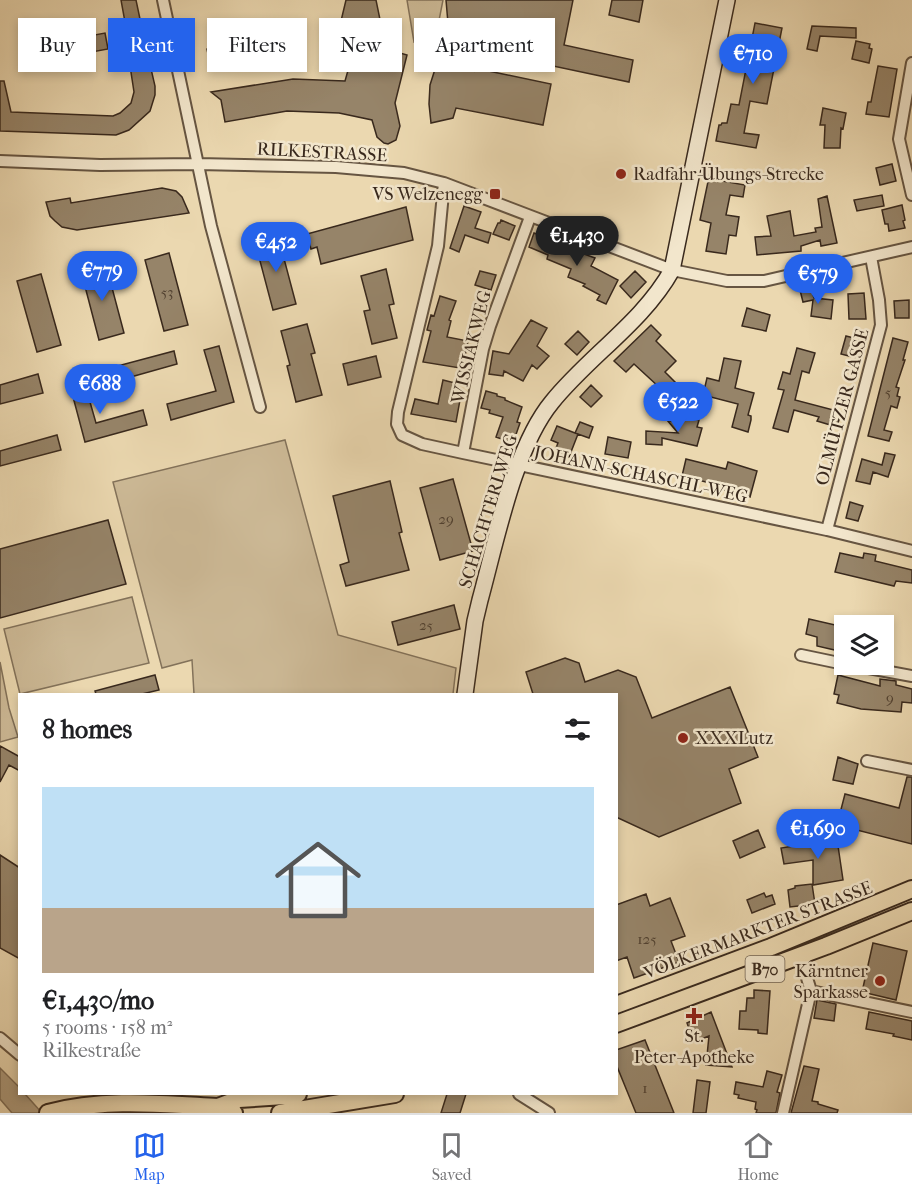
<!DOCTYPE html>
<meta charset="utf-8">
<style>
:root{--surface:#fff;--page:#f6f6f6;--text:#202124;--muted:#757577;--line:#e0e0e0;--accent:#2563eb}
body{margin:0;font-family:"IM FELL French Canon",serif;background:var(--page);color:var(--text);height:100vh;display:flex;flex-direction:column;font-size:22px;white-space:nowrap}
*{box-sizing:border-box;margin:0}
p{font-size:20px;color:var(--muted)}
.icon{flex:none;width:33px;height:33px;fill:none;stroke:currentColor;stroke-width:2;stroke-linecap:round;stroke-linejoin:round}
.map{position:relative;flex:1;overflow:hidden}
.panel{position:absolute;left:18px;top:693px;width:600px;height:402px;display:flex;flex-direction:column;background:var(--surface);border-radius:0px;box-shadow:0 3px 9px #0003}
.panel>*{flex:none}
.top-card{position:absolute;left:18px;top:18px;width:600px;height:54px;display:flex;gap:12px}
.buttons{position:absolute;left:834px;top:615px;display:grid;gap:12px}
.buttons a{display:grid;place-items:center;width:60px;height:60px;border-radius:0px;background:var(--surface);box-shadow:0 3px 9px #0003;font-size:30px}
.price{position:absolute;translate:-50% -51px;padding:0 14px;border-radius:21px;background:var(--accent);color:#fff;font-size:20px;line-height:39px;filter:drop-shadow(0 2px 3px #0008)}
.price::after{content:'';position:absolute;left:50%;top:36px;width:18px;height:14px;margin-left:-9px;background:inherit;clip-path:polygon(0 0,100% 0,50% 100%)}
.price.current{background:#222;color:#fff}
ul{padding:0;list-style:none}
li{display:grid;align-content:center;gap:12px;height:318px;padding:0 24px}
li+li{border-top:2px solid var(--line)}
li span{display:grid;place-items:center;height:186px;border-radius:0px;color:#555}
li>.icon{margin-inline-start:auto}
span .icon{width:108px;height:108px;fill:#fffc;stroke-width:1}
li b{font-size:26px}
h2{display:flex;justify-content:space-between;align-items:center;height:72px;padding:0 24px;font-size:26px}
.pill{padding:0 21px;border-radius:0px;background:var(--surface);box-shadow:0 3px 9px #0003;font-size:21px;line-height:54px}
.pill.current{background:var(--accent);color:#fff}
.tab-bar{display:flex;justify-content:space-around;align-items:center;height:84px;border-top:2px solid var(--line);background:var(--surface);font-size:16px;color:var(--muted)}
.tab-bar a{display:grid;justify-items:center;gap:3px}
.tab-bar .current{color:var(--accent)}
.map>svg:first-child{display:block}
</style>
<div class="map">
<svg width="912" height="1113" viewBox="0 0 912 1113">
<rect width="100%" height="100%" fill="#ebd8b0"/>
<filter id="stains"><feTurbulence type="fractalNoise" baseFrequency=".00333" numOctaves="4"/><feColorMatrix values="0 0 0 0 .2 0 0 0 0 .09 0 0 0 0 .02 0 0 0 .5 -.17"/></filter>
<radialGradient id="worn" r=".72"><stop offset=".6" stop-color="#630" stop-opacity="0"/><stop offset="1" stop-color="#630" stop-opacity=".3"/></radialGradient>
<!-- green -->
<path fill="#cdba97" stroke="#83725a" stroke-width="1.5" d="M407,0h36l-7,36 -22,6z
M285,440l53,195 118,33 -3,26h-259l-2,-34 -30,8 -49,-186z
M132,597l17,66 -129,31 -16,-65z
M0,662l9,46 9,29 -18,5z"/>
<!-- water -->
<path fill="#ae9c7e" stroke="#7f6e57" stroke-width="1.5" d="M0,1068l19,19 1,7h5l17,19h-30l-12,-14z"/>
<!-- building -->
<path fill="#968469" stroke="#39291d" stroke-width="1.5" d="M121,0h15l4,19 -15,3z
M346,0h30l10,49 21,6 -12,48 5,23 -4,14 -8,4 -4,-1 -7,-6 -5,-17 -33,-7 -52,-2 -62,11 -4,-22 -10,-8 82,-13 52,2 8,-28 -6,-2 3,-13 -6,-2 3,-14 -6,-1z
M446,0h127l-9,45 69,15 -4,22 -95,-20 6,-29 -67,-13 -3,12 -21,3z
M612,0h31l-4,22 -30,-7z
M755,23l27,5 -15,76 -17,-3 -6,32 15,2 -3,13 -40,-7 3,-16h2l1,-2h5l4,-19 8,1z
M812,26l44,2v10l-36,-2 -3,15 -10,-2z
M105,33l3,16 -70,13 -3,-16z
M856,41l14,3 -1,4 3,1 -3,14 -17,-4z
M145,43l10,43v9l-5,16 -21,19 -13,5 -116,-4v-50h4l7,31 102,4 7,-3 11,-10 3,-11 -7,-46z
M226,46l2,15 -18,3 -3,-15z
M445,54l29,17v-3l77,16 -8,41 -87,-17 -3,10 -22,5 -2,-19 1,-19 7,-22z
M878,66l19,3 -8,48 -23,-3 2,-12h3z
M823,108l23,5 -3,16 -2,-1 -1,20h-16l1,-23h-5z
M892,164l4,17 -16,4 -4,-17z
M710,172l14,2 -2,7 23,4 -2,12 -13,-2 -4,20 13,2 -3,19 -7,-1 -3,19 -20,-3 5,-28 -11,-3z
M162,188l14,3 6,6 7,16 -112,17 -15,-3 -7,-6 -5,-5 -4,-14 24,-4 1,5z
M882,195l2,11 -27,5 -3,-11z
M827,196l10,47 -16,3 -1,-6 -19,6v5l-44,4 -2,-18 16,-1 -4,-20 23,-5 4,25 22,-4 -1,-4 7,-1 -4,-28z
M902,205l3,15 -2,1 2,7 -16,3 -1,-7h-3l-3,-14z
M464,206l17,6 -6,16 16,5 -3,10 -23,-8 -6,17 -9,-4z
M406,207l7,33 -92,24 -4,-17 -6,2 -4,-15z
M501,220l14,6 -6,14 -16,-6 5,-11h2z
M534,233l15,6 -1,2 47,17 -4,8 27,14 -12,24 -9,-4 3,-5 -17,-9 2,-2 -17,-7 3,-8 -24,-10 1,-4 -19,-8z
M278,236l18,68 -23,6 -18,-68z
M169,253l19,72 -24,6 -19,-71z
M106,265l18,68 -25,7 -18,-69z
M386,269l8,35 -5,1 8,33 -25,6 -8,-33 6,-1 -9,-34z
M480,271l16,4 -5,15 -16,-5z
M635,271l11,11 -15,16 -11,-12z
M41,274l20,71 -24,7 -20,-71z
M811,288l3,10 19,2 -2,19 -20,-3 2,-16 -10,2 -3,-12z
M864,293l2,26h-17l-1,-25z
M440,296l16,5 -7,19 2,1 -4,16 21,4 -3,15h3l-2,13 -43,-7 8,-31 -4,-1 4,-15 3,1z
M909,300v18h-14l-1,-17z
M747,308l23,7 -4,16 -24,-5z
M531,320l16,8 -10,18 12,10 -12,13 -5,-4 -9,16 -19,-10 -1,5 -14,-2 4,-23 16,3z
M307,324l8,29 -4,1 11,41 -26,7 -9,-36 3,-1 -9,-34z
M651,325l10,10 -5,6 20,20 -11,11 17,17 -23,23 -11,-13 12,-11 -26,-24 -8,8 -12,-11z
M578,331l11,11 -12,13 -12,-11z
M846,336l16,4 -5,18 -16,-4z
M893,338l15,4 -5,18h2l-9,27 3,1 -2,8 3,1 -3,11 -6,-2 -7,24 8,2 -3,9 -21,-5z
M219,346l15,56 -63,18 -4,-16 49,-13 -12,-41z
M797,348l18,5 -6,20 -7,-2 -7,29 46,12 -4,15 -20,-6 2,-4 -25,-7 -6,22 -15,-4 11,-38 -6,-1 5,-17 7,2z
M174,351l3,13 -64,18 -3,-14z
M376,356l5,21 -33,8 -5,-21z
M724,358l17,3 -6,27 19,5 -6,22 3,1v4l-3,12 -16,-5 6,-23 -35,-9 4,-17 12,3z
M38,374l5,19 -43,11v-19z
M82,374l14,49 47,-13 4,15 -62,17 -17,-64z
M443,380l12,3 -3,16 8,1 -4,22 -45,-8 4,-15 23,5z
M591,385l11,11 -11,11 -11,-10z
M486,391l11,3v2l8,2v2l17,7 -5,15 3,1 -7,20 -17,-6 7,-20 -14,-4 1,-3 -9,-2z
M687,417l12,3 -2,7 5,1 -5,18 -35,-8v7l-16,-1v-13l32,2 -11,-13 12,3z
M580,422l13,5 -4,11 -14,-5 3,1 -9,23 -15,-4 4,-10 -7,-3 6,-14 18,7z
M57,435l4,15 -61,16v-15z
M608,437l23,5 -3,16 -23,-4z
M885,453l10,2 -7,22 -15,-5 -3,12 -14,-3 6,-22 20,6z
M686,459l40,10 2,-7 29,9 -7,26 -29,-8 1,-3 -40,-10z
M453,479l20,72 -33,9 -20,-72z
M390,481l12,51 -3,1 10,37 -63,16 -6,-21 9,-3 -16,-66z
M850,502l13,4 -5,15 -12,-3z
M108,520l18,64 -126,34v-69z
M840,553l23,5 1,-5 12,2 -1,6 37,9v13l-16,-2 -2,5 -59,-14z
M454,605l6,24 -62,16 -6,-23z
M809,619l35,8 -5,24 -22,-5v-9l-11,-3z
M565,658l14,5 6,19 33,-12 18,7 16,41 78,-31 28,70 -29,12 12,34 -82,34 -43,-20v-123h-83l-7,-22z
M155,675l4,15 -17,4h-46l-1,-3z
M838,675l42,11v-7l16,2v4l16,4v14l-10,-1 -1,10 -40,-3 -24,-6 2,-8 -5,-1z
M0,746l20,11v14l-11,-6 -9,17z
M838,757l20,7 -5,20 -20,-4z
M907,777h5v67l-75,-19 8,-31 54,14z
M758,830l7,17 -25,11 -7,-17z
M837,839l6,41 -30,5v-25l-29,4 -3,-16z
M0,855l20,13v91l-20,-11z
M812,884l3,20 -25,3 -2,-17 7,-2v-2z
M764,893l2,4 6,-2 3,9 -23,9 -5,-13z
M646,894l4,12 20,-8 15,38 -14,5 8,21 -45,16 -7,-21 -11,4v-56z
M873,943l34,8 -11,49 -34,-8z
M754,990l16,1 -3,43 -9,-1v-3l-19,-1 1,-18h6l1,-13h7z
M817,1000l19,4 -2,17 -20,-3z
M711,1012l8,21 13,34 -26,-2 3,-29 -15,6 -7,-19z
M869,1012l43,9v19l-19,-4 1,-2 -28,-5z
M645,1040l29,73h-38l-20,-49v-14z
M804,1066l15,3 -7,32 6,1v2l20,6 -1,3h-46z
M767,1071l15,4 -5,17 3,1 -4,20h-20l1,-3 -2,-1 1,-7 -18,-4 1,-3 -5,-1 2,-12 27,5z
M697,1080l13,2 -4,31h-13z
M447,1094h19l-6,19h-19z"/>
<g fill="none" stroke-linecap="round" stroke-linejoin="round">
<defs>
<path id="street" d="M163,0l48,226 49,181
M912,63l-13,76 13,56
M0,161l100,4 98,-1 138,3 68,6 40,10 228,87 55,11h37l148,-34
M444,183l-6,63 -40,166 -1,12 5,11 20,9 41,9 364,77 85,21
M463,453l20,-104 7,-23 40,-109
M827,530l54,-205 -2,-25 -8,-43
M801,655l43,9
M847,664l65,12
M867,761l45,9
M811,991l101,21
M0,1038l20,17
M519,1094l30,19
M783,1113l28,-122 -9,-29 8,-9"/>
<path id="secondary" d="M465,694l10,-73 5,-21c16,-58 34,-152 72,-198 37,-46 91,-80 120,-132l55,-270"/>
<path id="primary" d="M616,1005l155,-58 141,-58
M616,1024l210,-78 86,-35
M218,1107l21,-8 45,-3 14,-2
M48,1113c56,-15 113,-9 170,-6l16,6
M280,1113l115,-19"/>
</defs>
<!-- street casing -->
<use href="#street" stroke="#665542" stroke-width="14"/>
<!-- secondary casing -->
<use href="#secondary" stroke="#39291d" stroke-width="18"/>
<!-- primary casing -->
<use href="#primary" stroke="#39291d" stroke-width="20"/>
<!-- street -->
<use href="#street" stroke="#f2e6cc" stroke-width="10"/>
<!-- secondary -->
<use href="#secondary" stroke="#f2e6cc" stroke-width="15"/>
<!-- primary -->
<use href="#primary" stroke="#ebd8b0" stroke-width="16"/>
</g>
<!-- markers -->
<g fill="#8f2418" stroke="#f2e6cc" stroke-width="2">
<circle cx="621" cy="174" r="6"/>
<rect x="489" y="188" width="12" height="12" rx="3"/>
<circle cx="683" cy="738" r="6"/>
<circle cx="880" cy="981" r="6"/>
<path d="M691 1007h6v6h6v6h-6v6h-6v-6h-6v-6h6z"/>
</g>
<g text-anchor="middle" stroke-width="5" stroke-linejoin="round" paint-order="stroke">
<!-- number labels -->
<g font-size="15" fill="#504030">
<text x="167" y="297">53</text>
<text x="888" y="397">5</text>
<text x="446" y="524">29</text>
<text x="426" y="630">25</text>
<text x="890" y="703">9</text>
<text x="647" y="944">125</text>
<text x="645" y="1093">1</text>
</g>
<!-- shield labels -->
<rect fill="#f2e6cc" stroke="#706252" stroke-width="1.5" x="745.5" y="956" width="39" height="26" rx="4.5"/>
<g font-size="16" font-weight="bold" fill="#39291d">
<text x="765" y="975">B70</text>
</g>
<!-- street labels -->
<g font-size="18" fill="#39291d" stroke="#f2e6cc">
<text transform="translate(322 152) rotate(3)" y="6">RILKESTRASSE</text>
<text transform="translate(471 347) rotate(-76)" y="6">WISSIAKWEG</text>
<text transform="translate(842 407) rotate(-75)" y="6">OLMÜTZER GASSE</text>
<text transform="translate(641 474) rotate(12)" y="6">JOHANN-SCHASCHL-WEG</text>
<text transform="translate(488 511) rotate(-73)" y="6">SCHACHTERLWEG</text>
<text transform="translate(758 930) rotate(-21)" y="6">VÖLKERMARKTER STRASSE</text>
</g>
<!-- poi labels -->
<g font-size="18" fill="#39291d" stroke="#f2e6cc" text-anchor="start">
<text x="633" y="180">Radfahr-Übungs-Strecke</text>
<text x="483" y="200" text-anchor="end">VS Welzenegg</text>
<text x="695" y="744">XXXLutz</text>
<text x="868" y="977" text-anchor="end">Kärntner<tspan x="868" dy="21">Sparkasse</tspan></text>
<text x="694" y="1042" text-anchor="middle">St.<tspan x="694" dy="21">Peter-Apotheke</tspan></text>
</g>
</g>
<rect width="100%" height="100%" filter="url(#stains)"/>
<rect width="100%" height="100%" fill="url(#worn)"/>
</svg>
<div class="buttons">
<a><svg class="icon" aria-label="layers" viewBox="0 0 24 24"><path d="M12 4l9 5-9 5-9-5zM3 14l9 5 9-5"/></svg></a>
</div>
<b class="price" style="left:753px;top:85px">€710</b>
<b class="price current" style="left:577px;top:267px">€1,430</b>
<b class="price" style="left:276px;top:273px">€452</b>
<b class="price" style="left:102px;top:302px">€779</b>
<b class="price" style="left:818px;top:305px">€579</b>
<b class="price" style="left:100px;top:415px">€688</b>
<b class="price" style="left:678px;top:433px">€522</b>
<b class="price" style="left:818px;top:860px">€1,690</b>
<div class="top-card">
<a class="pill">Buy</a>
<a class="pill current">Rent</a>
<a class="pill">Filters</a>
<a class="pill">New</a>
<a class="pill">Apartment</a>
</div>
<section class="panel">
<h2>8 homes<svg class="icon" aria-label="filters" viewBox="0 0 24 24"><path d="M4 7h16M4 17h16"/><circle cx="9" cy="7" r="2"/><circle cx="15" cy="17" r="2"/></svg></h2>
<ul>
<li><span style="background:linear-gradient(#bfe0f5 65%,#b9a48a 0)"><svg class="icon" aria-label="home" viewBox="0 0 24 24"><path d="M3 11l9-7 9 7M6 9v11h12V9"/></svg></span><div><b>€1,430/mo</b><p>5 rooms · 158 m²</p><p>Rilkestraße</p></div></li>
</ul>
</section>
</div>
<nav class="tab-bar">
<a class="current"><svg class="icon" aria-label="map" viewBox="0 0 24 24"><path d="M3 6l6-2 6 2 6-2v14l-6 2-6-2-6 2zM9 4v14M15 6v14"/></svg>Map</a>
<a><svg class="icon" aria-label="saved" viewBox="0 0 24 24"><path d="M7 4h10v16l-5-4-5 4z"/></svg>Saved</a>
<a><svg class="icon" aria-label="home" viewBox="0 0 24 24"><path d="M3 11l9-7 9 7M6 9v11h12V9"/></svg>Home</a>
</nav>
